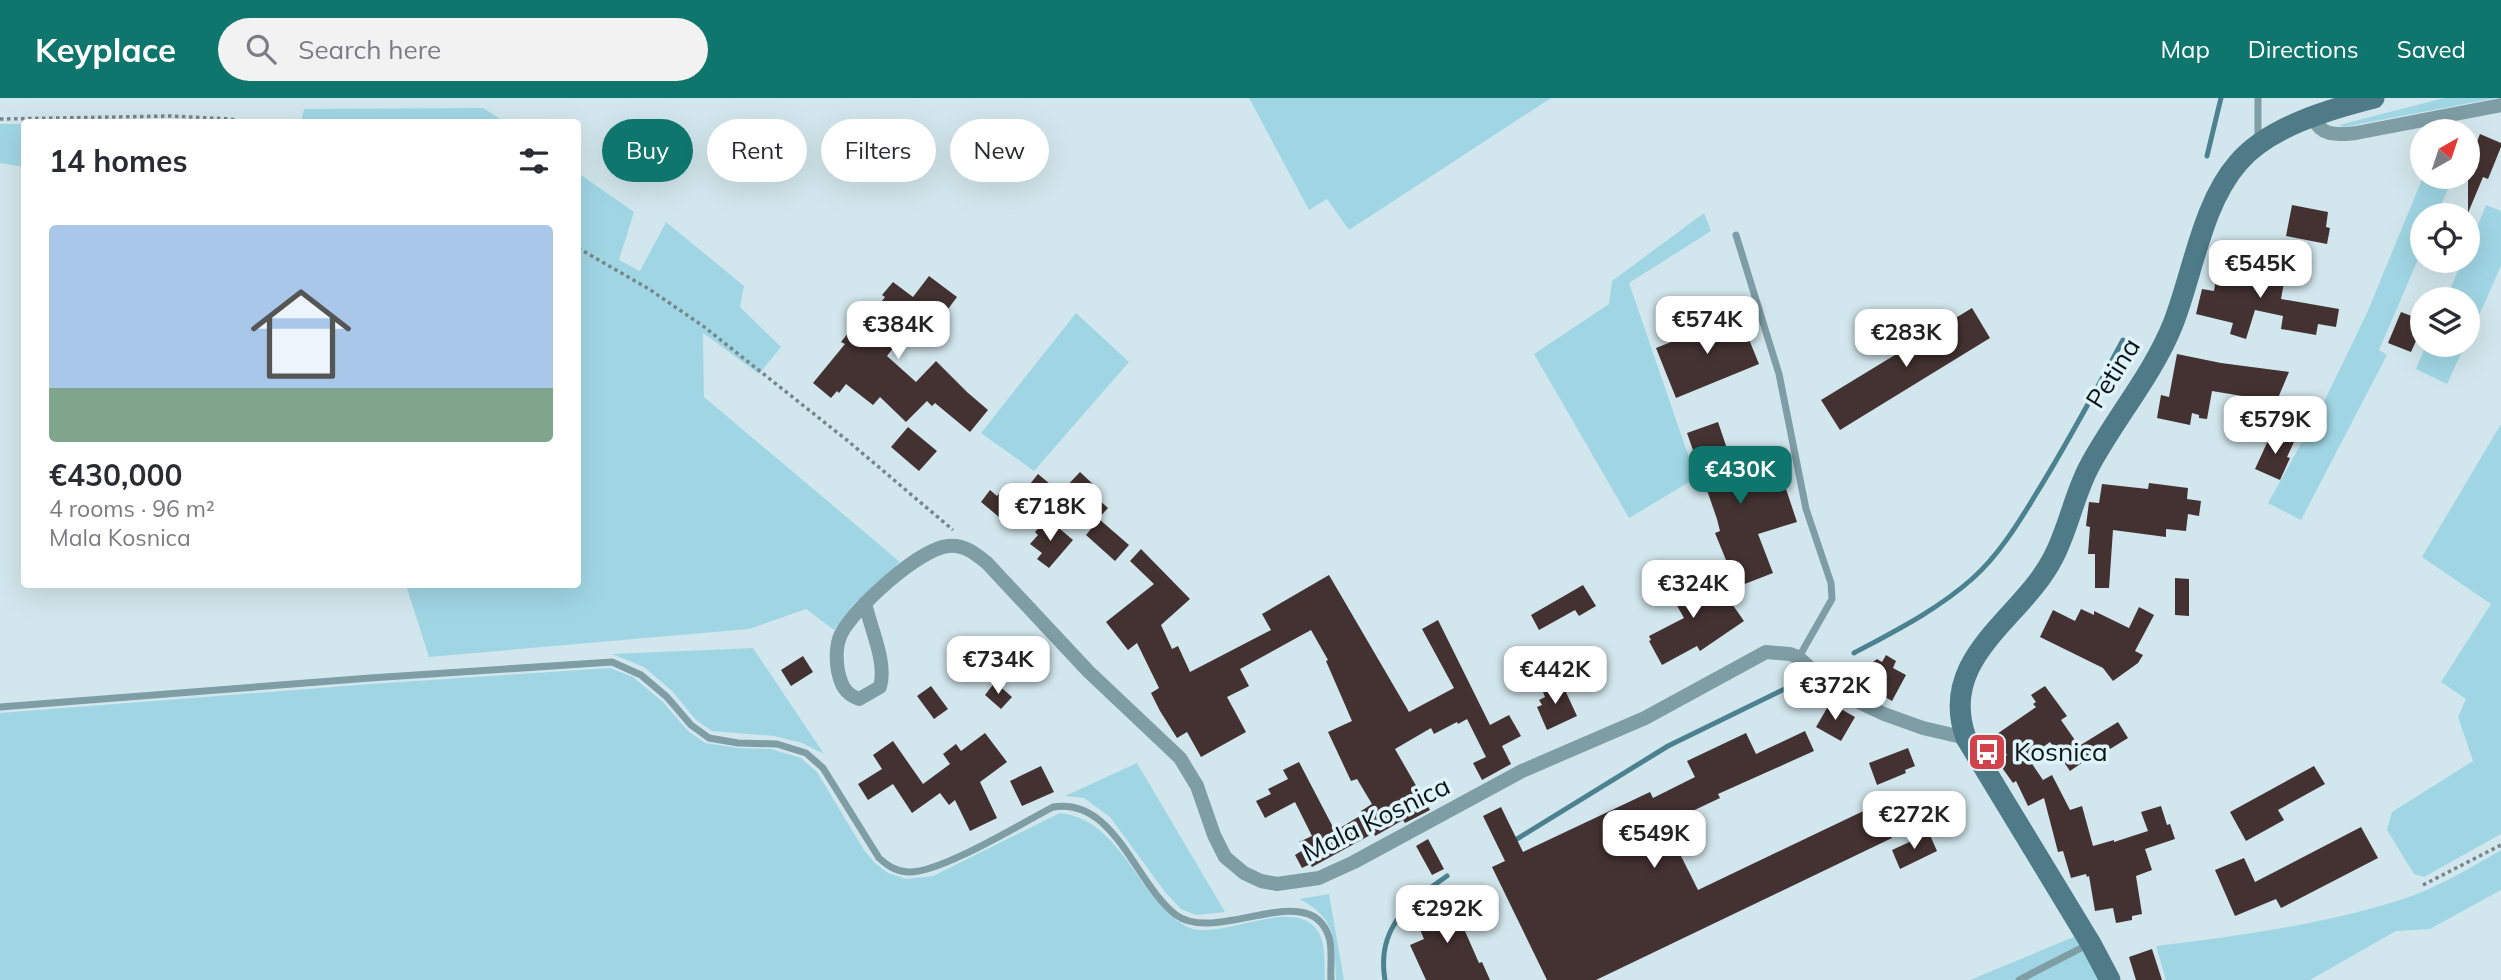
<!DOCTYPE html>
<meta charset="utf-8">
<style>
:root{--surface:#fff;--page:#f2f2f3;--text:#2b2b33;--muted:#7c7c81;--accent:#0f766e}
body{margin:0;font-family:Mulish,sans-serif;background:var(--page);color:var(--text);height:100vh;display:flex;flex-direction:column;font-size:26px;white-space:nowrap}
*{box-sizing:border-box;margin:0}
p{font-size:23px;color:var(--muted)}
.icon{flex:none;width:38px;height:38px;fill:none;stroke:currentColor;stroke-width:2;stroke-linecap:round;stroke-linejoin:round}
.map{position:relative;flex:1;overflow:hidden}
.details{position:absolute;left:21px;top:21px;width:560px;height:469px;display:flex;flex-direction:column;background:var(--surface);border-radius:7px;box-shadow:0 7px 28px #0002}
.details>*{flex:none}
.banner{position:absolute;left:602px;top:21px;width:665px;height:63px;display:flex;gap:14px}
.needle{width:46px;rotate:39deg}
.buttons{position:absolute;left:2410px;top:21px;display:grid;gap:14px}
.buttons a{display:grid;place-items:center;width:70px;height:70px;border-radius:50%;background:var(--surface);box-shadow:0 7px 28px #0002;font-size:35px}
.price{position:absolute;translate:-50% -60px;padding:0 16px;border-radius:14px;background:#fff;color:#222;font-size:23px;line-height:46px;filter:drop-shadow(0 2px 4px #0008)}
.price::after{content:'';position:absolute;left:50%;top:42px;width:21px;height:16px;margin-left:-10px;background:inherit;clip-path:polygon(0 0,100% 0,50% 100%)}
.price.on{background:var(--accent);color:#fff}
ul{padding:0;list-style:none}
li{display:grid;align-content:center;gap:14px;height:371px;padding:0 28px}
li span{display:grid;place-items:center;height:217px;border-radius:7px;color:#555}
li>.icon{margin-inline-start:auto}
span .icon{width:126px;height:126px;fill:#fffc;stroke-width:1}
li b{font-size:30px}
h2{display:flex;justify-content:space-between;align-items:center;height:84px;padding:0 28px;font-size:30px}
.chip{padding:0 24px;border-radius:32px;background:var(--surface);box-shadow:0 7px 28px #0002;font-size:24px;line-height:63px}
.chip.on{background:var(--accent);color:#fff}
header{display:flex;align-items:center;gap:42px;box-sizing:border-box;height:98px;padding:0 35px;background:var(--accent);color:#fff}
header strong{font-size:33px}
nav{display:flex;gap:38px;margin-inline-start:auto;font-size:24px}
.search{width:490px;height:63px;background:var(--page);display:flex;align-items:center;gap:18px;box-sizing:border-box;padding:0 24px;border-radius:38px;color:var(--muted);font-size:26px}
.map>svg:first-child{display:block}
</style>
<header>
<strong>Keyplace</strong>
<div class="search"><svg class="icon" aria-label="search" viewBox="0 0 24 24"><circle cx="10" cy="10" r="6"/><path d="M15 15l6 6"/></svg>Search here</div>
<nav><a>Map</a><a>Directions</a><a>Saved</a></nav>
</header>
<div class="map">
<svg width="2501" height="882" viewBox="0 0 2501 882">
<rect width="100%" height="100%" fill="#d2e7ed"/>
<!-- green -->
<path fill="#a0d6e4" d="M1249,0h302l-202,132 -22,-31 -18,11z
M2444,0h52l-152,29 -5,-2z
M483,10l22,14h-204l3,-13z
M0,26h24v43l-24,-4z
M578,75l56,39 -15,48 21,11 26,-49 78,64 -4,21 41,40 -22,27 -56,-41 1,64 196,165 -46,42 -20,26 -28,-21 -57,20 -320,28 -23,-72 172,-1z
M2423,79h30l-16,38h-15v35l-43,100 8,5 -86,165 -33,-17 53,-95 46,-95z
M2486,107l15,6v55l-33,74v-41h-22l16,-38h6v-12z
M1704,115l7,18 -82,52 67,195 -67,40 -95,-164 75,-50 3,-23z
M1076,215l53,49 -95,109 -53,-38z
M2426,247h39l-18,39 -31,-15z
M2501,326v410l-77,43 -10,-3 -27,-44 5,-18 81,-51 -15,-44 8,-18 -25,-17 50,-78 -69,-47z
M753,550l71,106 -22,-11 -28,-7 -62,-5 -16,-11 -24,-29 -28,-24 -32,-13z
M610,570l23,9 30,25 24,28 18,13 33,5 33,1 30,9 16,14 47,78 11,13 13,10 18,6 27,-3 127,-63c53,6 72,64 106,98 7,7 17,15 27,18 34,8 105,-34 126,4 7,13 5,32 6,47h-1325v-267l371,-29z
M1137,665l88,149 -29,3 -15,-6 -16,-17 -55,-75 -26,-19 -19,-2z
M2501,752v40l-71,39 -34,2 -86,49h-144l-10,-34c81,-10 165,-21 244,-46 35,-11 69,-31 101,-50z
M1329,796l15,86h-8c-2,-40 2,-61 -37,-81z
M2076,838l23,44h-129z"/>
<g fill="none" stroke-linecap="round" stroke-linejoin="round">
<!-- stream -->
<path stroke="#4c8290" stroke-width="5" d="M2207,58l14,-58
M1854,555c41,-22 83,-43 118,-74 26,-23 46,-55 64,-85 31,-50 59,-102 87,-154
M1512,744l156,-96 137,-67
M1385,882c-9,-52 23,-77 62,-104"/>
</g>
<!-- building -->
<path fill="#433231" d="M2480,36l21,9v4l-13,32 -5,-2 -15,36v-49z
M2292,107l36,7 -2,15 4,1 -3,16 -41,-8z
M2249,154l18,3 -2,13 21,3 -5,28 58,10 -3,18 -18,-3 -2,11 -35,-6 2,-13 -28,-6 -9,29 -16,-5 3,-11 -37,-9 6,-25 12,2 4,-24 28,4z
M929,178l28,21 -12,16 -16,-12 -42,55 29,26 20,-21 31,31 21,18 -18,22 -35,-29 -3,3 -5,-5 -21,21 -26,-25 -7,8 -27,-21 -7,9 -2,-2 -6,7 -18,-15 32,-39 -4,-2 12,-15 6,5 26,-35 -3,-2 11,-13 20,15z
M1972,210l18,30 -150,92 -19,-30z
M2401,214l21,8v23l-6,-2 -5,11 -23,-9z
M1739,217l20,49 -83,34 -20,-50z
M2177,256l44,9 68,9 -19,45 -32,-12 4,-9 -30,-5 -5,28 -8,-1v-3l-7,-2 -2,12 -33,-7 4,-23 8,2z
M1718,324l21,62 41,-13 17,51 -39,12 15,39 -36,14 -22,-54 5,-2 -3,-12 -30,-86z
M908,329l29,24 -18,20 -28,-24z
M2272,334l22,10 -7,15 3,1 -10,22 -25,-11z
M1080,374l16,15 -5,6 17,15 -12,13 -34,-30z
M1038,376l12,10 -24,29 -12,-9z
M2149,385l39,5 -1,11 14,2 -2,15 -11,-2 -2,17 -20,-2v8l-53,-7 -4,58h-14v-34h-7l2,-27 -4,-1 3,-24 10,1 3,-19 46,5z
M1004,390l11,9 -16,20 -18,-15 9,-12 7,6z
M1047,420l26,22 -24,28 -12,-9 5,-6 -12,-9 8,-9 -3,-3z
M1099,421l30,26 -14,16 -29,-26z
M1141,451l49,50 -29,26 11,24 6,-3 12,26 81,-42 -9,-16 67,-39 80,137 45,-24 -32,-59 16,-9 52,105 19,-10 12,21 -19,10 9,18 -29,16 -9,-17 13,-6 -19,-38 -9,5 -1,-2 -23,12 -3,-6 -36,21 35,61 -25,13 -2,-3 -28,16 -1,-3 -62,34 -2,-3 -8,4 -7,-13 8,-5 -4,-8 13,-6 -17,-34 -30,16 -9,-17 15,-7 -3,-5 20,-10 -5,-9 16,-8 36,69 28,-17 -2,-3 11,-7 -15,-25 -6,2 -23,-49 24,-11 -26,-60 2,-1 -17,-30 -71,39 9,17 -22,11 19,35 -45,25 -14,-25 -10,6 -17,-27 -9,-18 8,-5 -22,-45 -9,7 -22,-28 48,-38 -24,-23z
M1688,472l21,36 16,-12 19,27 -44,30 -3,-5 -35,19 -13,-24 2,-1 -2,-4 35,-18 -20,-35z
M2175,480l14,1v37l-14,-1z
M1583,487l13,21 -17,10 -4,-6 -36,20 -8,-15z
M2139,509l15,8 -19,36 8,4 -5,8 -25,18 -10,-13 -63,-31 13,-27 22,11 6,-12 13,6v-4l35,17z
M1886,557l10,6 -3,7 13,7 -14,26 -12,-7 -2,4 -13,-6 3,-5 -17,-8 26,-20 5,3z
M803,558l10,16 -22,14 -10,-16z
M1555,583l4,9 5,-2 13,28 -30,14 -10,-23 5,-2 -3,-5 6,-3 -4,-10z
M995,584l17,15 -11,12 -16,-14z
M931,588l17,23 -14,10 -17,-23z
M2045,588l22,30 -6,4 18,26 39,-24 10,16 -18,11 -2,-4 -38,26 -20,-29 -22,16 15,22 9,-5 18,35 12,-4 11,40 21,-6v2l34,-11 -7,-19 20,-6 6,19 3,-1 5,15 -30,10 7,21 -16,6 6,38 -10,2v4l-16,3 -3,-15 -18,3 -6,-35 -2,1 -1,-3 -15,4 -8,-27 -5,1 -14,-54 -16,8 -12,-25 -3,2 -15,-21 9,-7 -13,-19 42,-29 -3,-3 3,-2 -5,-7z
M1830,605l25,14 -14,24 -25,-14z
M1805,633l9,20 -96,43 2,4 -55,26 33,66 178,-85 16,33 -296,142h-49l-55,-113 13,-6 -22,-45 18,-9 22,45 127,-60 3,6 42,-21 -8,-16 59,-28 10,21z
M985,635l22,29 -27,20 17,36 -27,13 -15,-31 -6,5 -9,-12 -28,20 -19,-29 -25,16 -10,-16 24,-15 -9,-14 20,-14 30,43 27,-20 -7,-10 13,-10 5,7z
M1908,650l7,18 -10,4 1,3 -29,12 -8,-22z
M1041,668l13,26 -32,14 -12,-25z
M2314,668l11,18 -47,26 6,10 -38,21 -16,-29z
M2361,729l17,31 -97,50 -5,-9 -41,17 -20,-46 29,-12 11,24z
M1929,735l8,18 -37,18 -8,-19z
M1428,741l16,30 -12,6 -16,-29z
M1459,794l8,17 -10,4 22,50 3,-1 8,18h-64l-16,-35 14,-6 -6,-14 16,-22z
M2152,851l10,31h-26l-7,-23z"/>
<g fill="none" stroke-linecap="round" stroke-linejoin="round">
<!-- path -->
<path stroke="#77868a" stroke-width="3.5" stroke-dasharray="3.5 3.5" stroke-linecap="butt" d="M0,21l170,-3 60,3 16,3
M578,150l71,41 54,37 145,115 105,89
M2423,787l78,-40"/>
<!-- lane -->
<path stroke="#7f9da5" stroke-width="7" d="M2258,0v42
M1736,137l43,139 27,135 25,74 1,16 -33,58
M0,609l370,-29 242,-16 29,13 26,22 24,28 18,13 29,5 39,1 29,9 17,15 56,90c9,8 16,13 29,14 31,2 114,-49 145,-65 62,-10 82,77 123,108 41,30 134,-38 153,22 4,12 1,30 2,43
M2019,882l68,-35"/>
<!-- street -->
<path stroke="#7f9da5" stroke-width="14" d="M2312,19c10,20 24,18 44,16l145,-28
M865,505c6,27 22,59 15,84l-21,12c-14,-5 -18,-14 -21,-28 -2,-12 -2,-26 3,-37 14,-27 78,-85 107,-88 16,-2 28,8 39,17l101,108 92,87 17,28 17,49 11,22 19,16 17,8 16,3 42,-6 35,-16 168,-91 123,-53 121,-66 24,2 8,3 37,34 49,23 39,14 43,10"/>
<!-- secondary -->
<path stroke="#4e7b87" stroke-width="21" d="M2110,882l-19,-36 -125,-206c-29,-81 56,-119 87,-180 16,-30 21,-64 37,-93 26,-48 63,-91 83,-141 20,-51 29,-120 65,-161 30,-36 92,-54 136,-65"/>
</g>
<!-- icons -->
<defs>
<symbol id="bus-square" viewBox="-11 -11 22 22"><rect x="-9" y="-9" width="18" height="18" rx="4" fill="#d2424b" stroke="#dff4fa"/><path d="M-5-6H5V4H4V6H2V4H-2V6H-4V4H-5ZM-3.5-4V0h7V-4ZM-3.5 1.2v1.5H-2V1.2ZM2 1.2v1.5H3.5V1.2Z" fill="#fff"/></symbol>
</defs>
<g fill-rule="evenodd">
<use href="#bus-square" x="1965" y="632" width="44" height="44"/>
</g>
<g text-anchor="middle" stroke-width="7" stroke-linejoin="round" paint-order="stroke">
<!-- street labels -->
<g font-size="26" fill="#0c1315" stroke="#dff4fa">
<text transform="translate(2113 275) rotate(-58)" y="9">Petina</text>
<text transform="translate(1376 721) rotate(-26)" y="9">Mala Kosnica</text>
</g>
<!-- poi labels -->
<g font-size="26" fill="#0c1315" stroke="#dff4fa" text-anchor="start">
<text x="2014" y="663">Kosnica</text>
</g>
</g>
</svg>
<div class="buttons">
<a><svg class="needle" viewBox="-14 -14 28 28"><path d="M0-13l5 13h-10z" fill="#e53935"/><path d="M0 13l5-13h-10z" fill="#7c7c81"/></svg></a>
<a><svg class="icon" aria-label="locate" viewBox="0 0 24 24"><circle cx="12" cy="12" r="6"/><path d="M12 2v4M12 18v4M2 12h4M18 12h4"/></svg></a>
<a><svg class="icon" aria-label="layers" viewBox="0 0 24 24"><path d="M12 4l9 5-9 5-9-5zM3 14l9 5 9-5"/></svg></a>
</div>
<b class="price" style="left:2260px;top:202px">€545K</b>
<b class="price" style="left:1707px;top:258px">€574K</b>
<b class="price" style="left:898px;top:263px">€384K</b>
<b class="price" style="left:1906px;top:271px">€283K</b>
<b class="price" style="left:2275px;top:358px">€579K</b>
<b class="price on" style="left:1740px;top:408px">€430K</b>
<b class="price" style="left:1050px;top:445px">€718K</b>
<b class="price" style="left:1693px;top:522px">€324K</b>
<b class="price" style="left:998px;top:598px">€734K</b>
<b class="price" style="left:1555px;top:608px">€442K</b>
<b class="price" style="left:1835px;top:624px">€372K</b>
<b class="price" style="left:1914px;top:753px">€272K</b>
<b class="price" style="left:1654px;top:772px">€549K</b>
<b class="price" style="left:1447px;top:847px">€292K</b>
<div class="banner">
<a class="chip on">Buy</a>
<a class="chip">Rent</a>
<a class="chip">Filters</a>
<a class="chip">New</a>
</div>
<section class="details">
<h2>14 homes<svg class="icon" aria-label="filters" viewBox="0 0 24 24"><path d="M4 7h16M4 17h16"/><circle cx="9" cy="7" r="2"/><circle cx="15" cy="17" r="2"/></svg></h2>
<ul>
<li><span style="background:linear-gradient(#a9c7e8 75%,#7fa58c 0)"><svg class="icon" aria-label="home" viewBox="0 0 24 24"><path d="M3 11l9-7 9 7M6 9v11h12V9"/></svg></span><div><b>€430,000</b><p>4 rooms · 96 m²</p><p>Mala Kosnica</p></div></li>
</ul>
</section>
</div>
